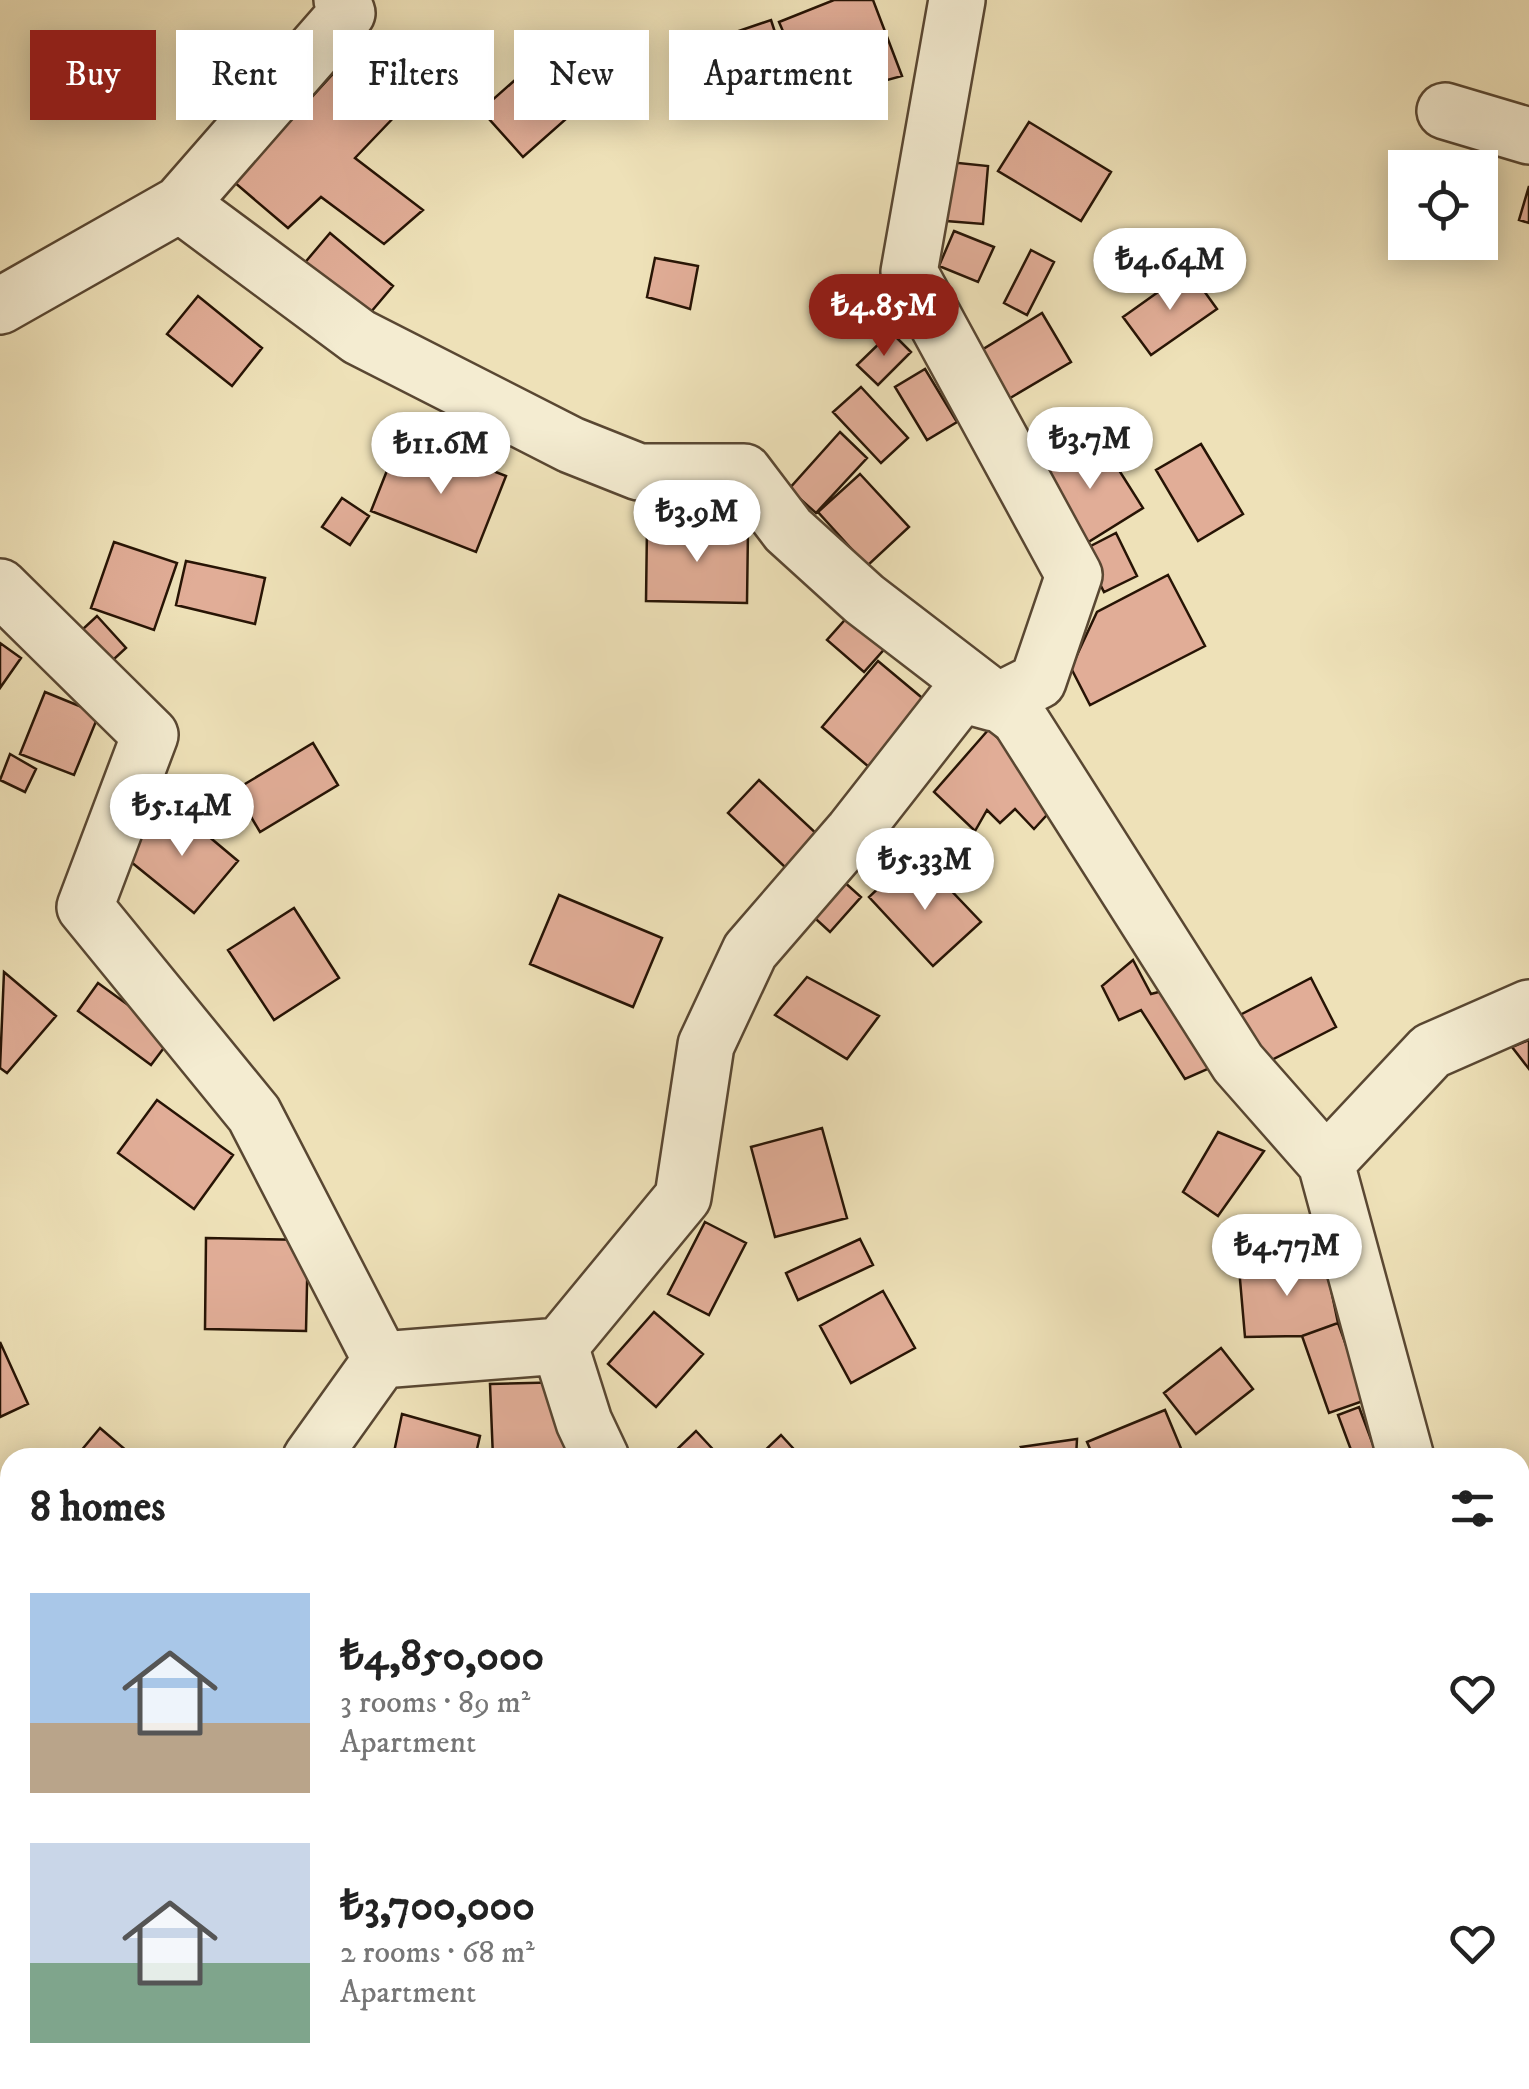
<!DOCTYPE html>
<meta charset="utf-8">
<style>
:root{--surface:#fff;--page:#f6f6f6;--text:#222;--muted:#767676;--accent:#8f2418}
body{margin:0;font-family:"IM FELL DW Pica",serif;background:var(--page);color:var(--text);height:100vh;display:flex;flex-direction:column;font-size:38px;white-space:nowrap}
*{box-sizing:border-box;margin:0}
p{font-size:32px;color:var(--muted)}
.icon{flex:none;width:55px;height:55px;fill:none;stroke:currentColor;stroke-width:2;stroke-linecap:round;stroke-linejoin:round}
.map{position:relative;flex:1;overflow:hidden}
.details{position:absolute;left:0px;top:1448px;width:1530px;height:642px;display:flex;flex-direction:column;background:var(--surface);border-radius:30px 30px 0 0;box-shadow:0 5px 25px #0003}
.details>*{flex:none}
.banner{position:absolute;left:30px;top:30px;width:1000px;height:90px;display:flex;gap:20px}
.buttons{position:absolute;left:1388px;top:150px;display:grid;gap:20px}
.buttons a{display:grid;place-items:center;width:110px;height:110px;border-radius:0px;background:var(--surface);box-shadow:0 5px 25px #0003;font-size:50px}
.price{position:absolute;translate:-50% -85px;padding:0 22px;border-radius:35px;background:#fff;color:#222;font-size:32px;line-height:65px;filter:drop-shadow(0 2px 5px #0008)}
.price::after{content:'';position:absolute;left:50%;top:60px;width:30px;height:22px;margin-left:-15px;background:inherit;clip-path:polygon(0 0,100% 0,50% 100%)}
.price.current{background:var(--accent);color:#fff}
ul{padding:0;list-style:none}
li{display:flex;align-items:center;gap:30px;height:250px;padding:0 30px}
li span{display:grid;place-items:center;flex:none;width:280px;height:200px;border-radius:0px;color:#555}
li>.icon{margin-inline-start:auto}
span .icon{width:120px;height:120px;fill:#fffc;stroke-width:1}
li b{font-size:42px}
h2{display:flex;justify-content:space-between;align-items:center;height:120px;padding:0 30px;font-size:42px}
.chip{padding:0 35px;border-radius:0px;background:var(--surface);box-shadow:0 5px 25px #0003;font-size:35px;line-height:90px}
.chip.current{background:var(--accent);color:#fff}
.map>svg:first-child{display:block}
</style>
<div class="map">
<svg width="1529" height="2089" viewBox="0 0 1529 2089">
<rect width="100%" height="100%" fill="#eee1b8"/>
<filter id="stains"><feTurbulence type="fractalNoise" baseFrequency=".002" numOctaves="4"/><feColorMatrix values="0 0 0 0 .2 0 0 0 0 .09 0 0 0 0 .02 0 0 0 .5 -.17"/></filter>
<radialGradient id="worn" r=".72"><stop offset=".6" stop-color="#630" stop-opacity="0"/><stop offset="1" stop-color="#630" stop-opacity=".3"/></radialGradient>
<!-- building -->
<path fill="#e1ad97" stroke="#271405" stroke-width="2.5" d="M834,0h39l29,76 -37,10 -14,18 -32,11 -40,-93z
M771,20l14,43 -98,35 -16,-44z
M352,53l66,39 -63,66 68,52 -39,34 -63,-47 -33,31 -54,-46z
M523,73l43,46 -43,38 -42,-47z
M1029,122l82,50 -30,49 -83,-50z
M939,161l49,5 -5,58 -49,-4z
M1529,186v37l-10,-3z
M954,231l40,16 -16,35 -39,-16z
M330,233l63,53 -39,46 -63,-53z
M1031,250l23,12 -27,53 -23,-12z
M655,258l43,8 -8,43 -43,-12z
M1189,270l28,39 -66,46 -28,-38z
M198,296l64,52 -30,38 -65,-52z
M1042,313l29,49 -76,45 -28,-48z
M891,332l20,20 -33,33 -21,-20z
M925,369l32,53 -30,18 -32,-53z
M861,387l47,51 -27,25 -48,-51z
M840,432l27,26 -51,55 -27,-24z
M1098,437l45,71 -61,38 -45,-70z
M1201,444l42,70 -45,27 -42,-71z
M426,445l80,31 -30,76 -105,-41 21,-53 25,10z
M860,474l49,53 -42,39 -49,-54z
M342,498l27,18 -19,29 -28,-18z
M647,527l101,2 -1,74 -101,-2z
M1116,533l21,43 -33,16 -21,-42z
M114,542l63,21 -23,67 -63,-22z
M186,561l79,17 -10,46 -79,-19z
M1168,575l37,71 -115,59 -19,-37 26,-56z
M851,613l37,32 -24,27 -37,-32z
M97,616l29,32 -26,24 -30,-31z
M0,643l21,15 -21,30z
M878,661l61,51 -56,67 -61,-52z
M45,692l54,22 -25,61 -54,-21z
M989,729l51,52 15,25 -21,23 -19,-20 -15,14 -13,-13 -12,21 -41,-39z
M313,743l25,42 -78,47 -25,-42z
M10,754l26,15 -11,23 -25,-12z
M759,780l60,56 -32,33 -59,-56z
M170,804l68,57 -44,52 -69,-56z
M905,863l25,27 11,-10 40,42 -48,44 -64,-69z
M832,871l29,26 -31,35 -25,-23z
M559,895l103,43 -29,69 -103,-43z
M294,908l45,70 -65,42 -46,-70z
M1133,960l18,34 19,-5 40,79 -25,11 -44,-69 -22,10 -17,-34z
M4,972l52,44 -49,57 -7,-5z
M807,977l72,39 -32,43 -72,-44z
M1311,978l25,49 -70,36 -26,-48z
M98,983l74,54 -21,28 -73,-54z
M1529,1040v29l-17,-22z
M157,1100l76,55 -39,54 -76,-56z
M822,1128l25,90 -72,19 -24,-90z
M1218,1132l46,19 -46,65 -35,-24z
M705,1222l41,21 -37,72 -41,-21z
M206,1238l102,2 -2,91 -101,-2z
M860,1239l13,26 -75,35 -12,-27z
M1325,1260l13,63 -36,13 -57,1 -6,-69z
M883,1291l32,57 -64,35 -31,-57z
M654,1312l49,42 -47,53 -48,-43z
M1338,1323l28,77 -37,13 -27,-77z
M0,1342l28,62 -28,13z
M1221,1348l32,41 -57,45 -32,-41z
M570,1382l3,76h-80l-3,-74z
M1359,1407l19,51h-24l-16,-43z
M1165,1410l20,48h-91l-7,-16z
M402,1414l78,22 -5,22 -82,-1z
M100,1428l35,30h-60z
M696,1431l25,27h-53z
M781,1435l21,23h-45z
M1077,1439l-1,19h-48l-7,-11z
M1523,1973l6,10v67l-9,6z
M711,2080h60l7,9h-80z
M965,2080h60l26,9h-90z"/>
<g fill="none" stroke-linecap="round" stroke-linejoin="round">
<defs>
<path id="minor" d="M1445,111l84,25
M180,204l167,-191 -5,-13
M0,306l180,-102 179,133 212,108 68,27h105l44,58 76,69 155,119 219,345 88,100 80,295
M0,587l150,148 -65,172 169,207 127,246 -70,98
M1326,1163l105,-112 98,-43
M560,1346l24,76 17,36
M381,1360l179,-14 123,-149 23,-152 44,-94 103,-119 108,-138 33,9 44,-22 36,-106 -165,-303 48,-272
M1520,1625l9,-3
M1520,1821l9,30
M483,2080l6,9
M1079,2080l8,9
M628,2089l16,-9"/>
</defs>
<!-- minor casing -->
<use href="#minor" stroke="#594732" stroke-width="60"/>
<!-- minor -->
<use href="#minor" stroke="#f4ecd1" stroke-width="55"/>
</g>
<rect width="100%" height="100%" filter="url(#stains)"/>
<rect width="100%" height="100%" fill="url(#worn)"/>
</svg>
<div class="buttons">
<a><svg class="icon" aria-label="locate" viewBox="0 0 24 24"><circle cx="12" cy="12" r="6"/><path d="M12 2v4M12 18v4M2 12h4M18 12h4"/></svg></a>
</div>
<b class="price" style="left:1170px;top:313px">₺4.64M</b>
<b class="price current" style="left:884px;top:359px">₺4.85M</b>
<b class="price" style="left:1090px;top:492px">₺3.7M</b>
<b class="price" style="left:441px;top:497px">₺11.6M</b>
<b class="price" style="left:697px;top:565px">₺3.9M</b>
<b class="price" style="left:182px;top:859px">₺5.14M</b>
<b class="price" style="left:925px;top:913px">₺5.33M</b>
<b class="price" style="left:1287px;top:1299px">₺4.77M</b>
<div class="banner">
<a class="chip current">Buy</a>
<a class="chip">Rent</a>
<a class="chip">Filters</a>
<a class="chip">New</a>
<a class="chip">Apartment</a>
</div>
<section class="details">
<h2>8 homes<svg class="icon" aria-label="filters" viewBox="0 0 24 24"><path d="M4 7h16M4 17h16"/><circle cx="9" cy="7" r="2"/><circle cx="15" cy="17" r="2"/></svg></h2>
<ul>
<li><span style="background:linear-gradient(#a9c7e8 65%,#b9a48a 0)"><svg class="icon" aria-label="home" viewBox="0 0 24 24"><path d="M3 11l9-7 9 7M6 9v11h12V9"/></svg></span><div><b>₺4,850,000</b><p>3 rooms · 89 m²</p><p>Apartment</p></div><svg class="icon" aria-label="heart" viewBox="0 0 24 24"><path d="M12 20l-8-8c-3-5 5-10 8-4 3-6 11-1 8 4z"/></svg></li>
<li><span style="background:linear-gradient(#c9d6e8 60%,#7fa58c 0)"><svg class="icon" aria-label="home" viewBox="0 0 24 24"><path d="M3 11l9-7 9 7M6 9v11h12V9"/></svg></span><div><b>₺3,700,000</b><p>2 rooms · 68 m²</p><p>Apartment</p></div><svg class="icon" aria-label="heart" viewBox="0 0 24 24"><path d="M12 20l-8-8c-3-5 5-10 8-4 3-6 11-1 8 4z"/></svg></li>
</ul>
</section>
</div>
